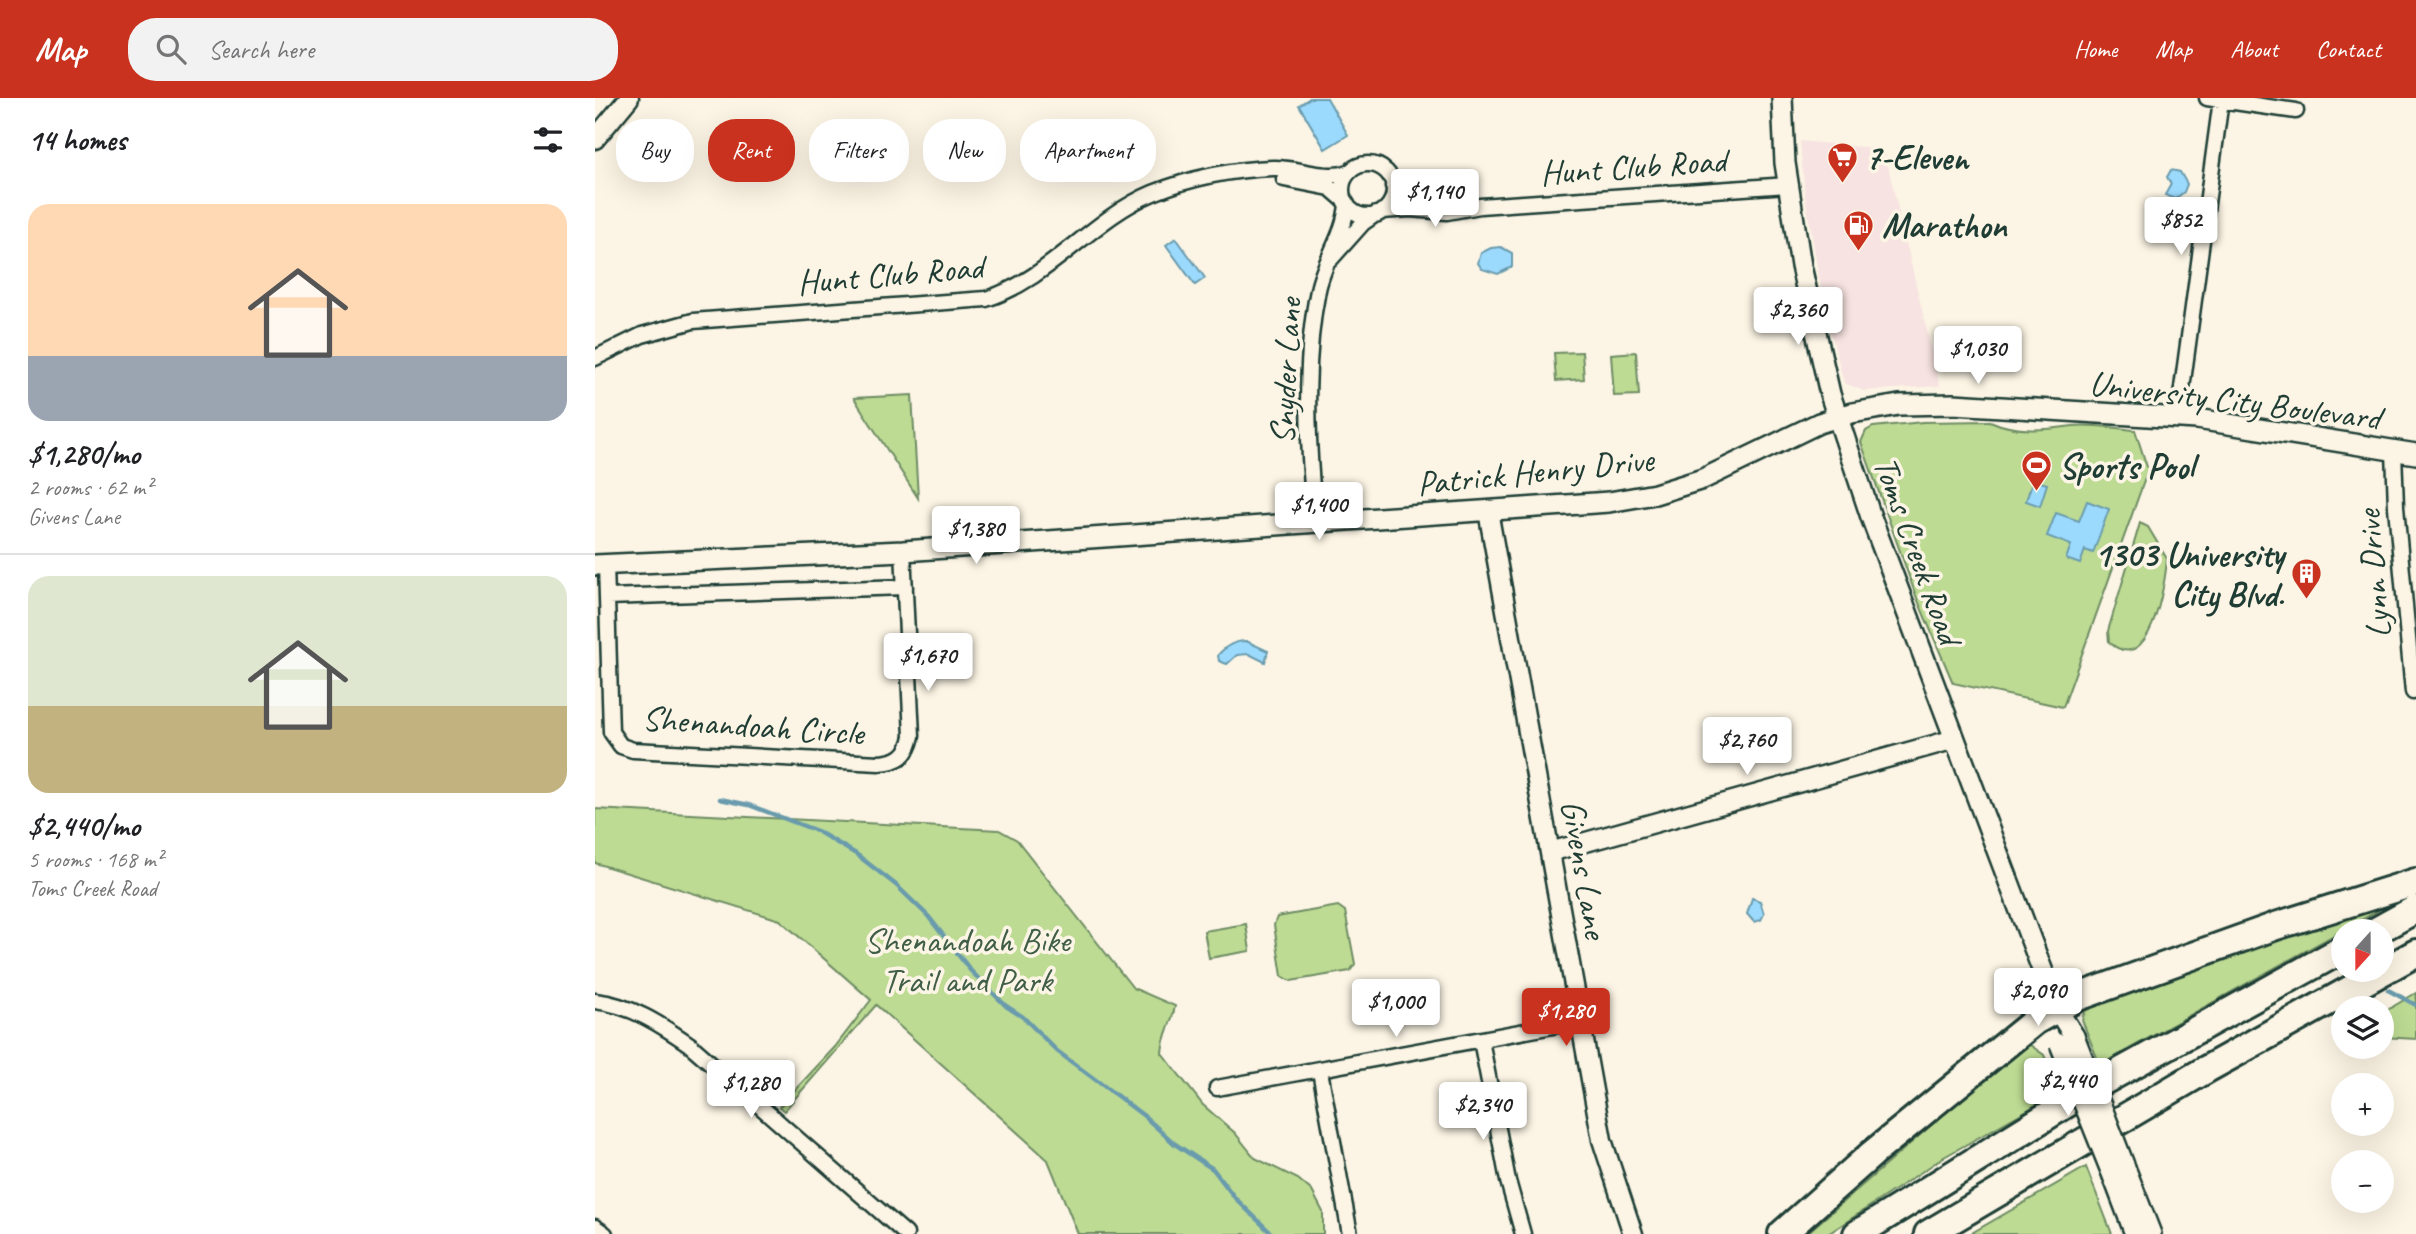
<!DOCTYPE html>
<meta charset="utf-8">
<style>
:root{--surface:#fff;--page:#f2f2f2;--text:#202124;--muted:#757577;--line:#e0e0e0;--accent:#c8321e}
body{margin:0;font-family:Caveat,sans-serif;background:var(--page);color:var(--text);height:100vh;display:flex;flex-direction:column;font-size:26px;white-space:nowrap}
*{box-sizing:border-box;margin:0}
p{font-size:23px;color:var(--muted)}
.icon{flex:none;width:38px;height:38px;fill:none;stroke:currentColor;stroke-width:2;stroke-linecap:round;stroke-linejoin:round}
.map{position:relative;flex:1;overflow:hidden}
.sheet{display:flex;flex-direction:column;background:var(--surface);width:595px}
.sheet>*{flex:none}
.banner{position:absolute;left:21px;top:21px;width:665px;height:63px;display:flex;gap:14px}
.needle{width:46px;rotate:201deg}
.controls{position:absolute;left:1736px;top:821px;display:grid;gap:14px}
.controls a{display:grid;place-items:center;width:63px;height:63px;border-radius:50%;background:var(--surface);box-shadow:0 7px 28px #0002;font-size:35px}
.price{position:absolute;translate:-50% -60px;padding:0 16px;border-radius:7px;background:#fff;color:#222;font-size:23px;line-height:46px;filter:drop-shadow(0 2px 4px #0008)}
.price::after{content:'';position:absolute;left:50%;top:42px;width:21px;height:16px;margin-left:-10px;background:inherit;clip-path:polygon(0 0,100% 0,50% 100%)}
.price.current{background:var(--accent);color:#fff}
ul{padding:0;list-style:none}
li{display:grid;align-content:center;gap:14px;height:371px;padding:0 28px}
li+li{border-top:2px solid var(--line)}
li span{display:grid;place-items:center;height:217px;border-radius:21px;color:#555}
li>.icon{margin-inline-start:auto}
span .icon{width:126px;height:126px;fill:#fffc;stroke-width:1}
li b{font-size:30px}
h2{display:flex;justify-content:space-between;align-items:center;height:84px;padding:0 28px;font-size:30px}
.tag{padding:0 24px;border-radius:28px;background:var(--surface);box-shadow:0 7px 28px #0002;font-size:24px;line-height:63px}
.tag.current{background:var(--accent);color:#fff}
header{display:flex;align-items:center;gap:42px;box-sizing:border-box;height:98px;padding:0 35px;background:var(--accent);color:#fff}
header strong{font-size:33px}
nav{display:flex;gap:38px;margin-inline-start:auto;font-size:24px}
.search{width:490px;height:63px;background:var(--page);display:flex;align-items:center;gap:18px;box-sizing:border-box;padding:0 24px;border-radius:28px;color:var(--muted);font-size:26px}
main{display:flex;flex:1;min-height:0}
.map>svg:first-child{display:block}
</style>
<header>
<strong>Map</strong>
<div class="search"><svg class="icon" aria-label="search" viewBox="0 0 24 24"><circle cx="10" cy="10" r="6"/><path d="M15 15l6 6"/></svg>Search here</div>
<nav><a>Home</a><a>Map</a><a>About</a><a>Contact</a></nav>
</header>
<main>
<section class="sheet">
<h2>14 homes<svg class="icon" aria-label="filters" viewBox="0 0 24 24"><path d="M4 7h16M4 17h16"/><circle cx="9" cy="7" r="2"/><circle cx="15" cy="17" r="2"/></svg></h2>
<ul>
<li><span style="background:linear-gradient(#ffd9b3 70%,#9aa5b1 0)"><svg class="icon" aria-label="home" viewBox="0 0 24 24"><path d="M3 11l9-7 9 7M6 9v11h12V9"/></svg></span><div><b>$1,280/mo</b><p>2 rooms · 62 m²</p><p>Givens Lane</p></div></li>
<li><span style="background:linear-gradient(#dfe7d0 60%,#c2b280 0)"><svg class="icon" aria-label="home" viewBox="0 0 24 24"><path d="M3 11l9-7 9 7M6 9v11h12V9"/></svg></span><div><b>$2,440/mo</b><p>5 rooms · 168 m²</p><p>Toms Creek Road</p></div></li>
</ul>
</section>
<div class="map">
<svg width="1821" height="1136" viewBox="0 0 1821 1136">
<rect width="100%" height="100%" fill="#fcf5e5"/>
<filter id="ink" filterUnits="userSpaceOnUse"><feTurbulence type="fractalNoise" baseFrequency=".0143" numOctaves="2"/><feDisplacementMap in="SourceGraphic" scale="14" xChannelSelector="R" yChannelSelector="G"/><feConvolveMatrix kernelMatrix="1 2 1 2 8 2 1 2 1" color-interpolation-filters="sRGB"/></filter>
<g filter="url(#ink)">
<!-- built -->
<path fill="#f7e3e1" d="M1205,43l84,8 56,237 -76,5 -20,-8 -19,-73 -20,-114z"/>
<!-- green -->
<path fill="#bddb93" stroke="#6e8c64" stroke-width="2" d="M987,254l2,27 -28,2 -2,-28z
M1041,254l3,43 -25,1 -3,-42z
M317,297l6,103 -64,-100z
M1395,323c27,12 54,9 83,5 19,-2 42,2 62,4l13,40 -85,237 -110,-24 -37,-87 -55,-154 5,-11 7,-4 50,-5z
M1545,425l8,4 19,32c-2,26 -17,120 -58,83l-1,-11z
M0,711l404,21 18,10 116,148 42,18c-3,18 -12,28 -13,47l41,52 32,28 20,25 43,21 14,12 11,21v22h-245l-30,-74 -172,-155 -92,106 -5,-4 56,-60 36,-47 -91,-80 -185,-57z
M1795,806l-290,161 -18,-45 3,-10 156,-59z
M743,808l7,5 10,53 -5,7 -59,10 -9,-5 -8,-51 3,-8z
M651,826l4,27 -41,7 -5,-27z
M1821,895v46l-34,-2v-24z
M1435,947l14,10 15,37 -115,65 -116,77h-22l212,-184z
M1491,1069l26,67h-142z"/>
<!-- water -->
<path fill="#9cdafd" stroke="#6a9bad" stroke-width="2" d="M715,0h17l21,37 -23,14 -26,-44z
M1576,72l9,2 7,12 -3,8 -9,7 -10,-4 6,-11 -4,-7z
M581,140l29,40 -10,7 -29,-40z
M906,149l11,6v14l-14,7 -16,-5 -4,-6 3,-10 10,-5z
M1438,382l14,4 -7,22 -14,-5z
M1492,403l22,8 -16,44 -8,-3 -5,14 -14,-5 5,-14 -24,-9 9,-23 23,8z
M651,543l22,10 -3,11 -16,-8 -12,1 -10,9 -8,-3 -1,-6c7,-8 17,-14 28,-14z
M1157,800l8,3 4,13 -3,6 -7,2 -7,-8z"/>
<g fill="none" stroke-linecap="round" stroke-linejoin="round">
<!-- stream -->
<path stroke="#6a9bad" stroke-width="4.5" d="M125,701l29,6 68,26 39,23 40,31 32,31 43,55 35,35 17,11 34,34 87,65 31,28 38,25 22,29 37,36
M1793,892l28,15"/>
<defs>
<path id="minor" d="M1612,0l89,13
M747 92a26 26 0 1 1 52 0a26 26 0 1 1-52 0Z
M689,81l46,9 15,13
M798,88l20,11 52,5
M752,106c-2,30 -23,56 -29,86 -13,63 -11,133 -6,197l11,12 31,21
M787,113l28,-2 37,3 33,-6 309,-21
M735,162l33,-37 13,-9
M0,260l47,-23 51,-14 293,-22c64,-20 105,-80 167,-106 37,-15 81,-24 120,-25 25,-1 50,12 75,5
M1583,320l43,-318
M1799,353l2,56 17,185
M687,427l30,-38
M11,466l5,168 10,14 12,4 246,13c19,-1 29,-7 33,-27l-9,-185
M12,499l298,-10
M0,903c36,4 65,23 94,43l217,190
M886,942l27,141 15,53
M725,973l30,163
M622,990l363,-67
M0,1129l10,7"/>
<path id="tertiary" d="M0,41l34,-41
M893,413l114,629 31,94
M955,754l405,-113"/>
<path id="secondary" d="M1187,0l3,65 16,103 29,128 41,123 186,492 17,27
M0,467l308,-14 706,-49 46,-8 48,-15 116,-56 33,-10 47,-8 54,-1 244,15 219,35
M1531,1072l25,64
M1518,1078l22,58"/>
<path id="motorway" d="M1781,833l40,-22
M1187,1136l90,-80 163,-133 43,-24 198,-71 140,-44
M1262,1136l243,-151 243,-134
M1333,1136l279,-165 209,-116"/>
</defs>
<!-- minor casing -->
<use href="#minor" stroke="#1f3d34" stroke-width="19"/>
<!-- tertiary casing -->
<use href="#tertiary" stroke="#1f3d34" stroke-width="23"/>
<!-- secondary casing -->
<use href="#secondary" stroke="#1f3d34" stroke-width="24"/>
<!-- motorway casing -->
<use href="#motorway" stroke="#1f3d34" stroke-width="32"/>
<!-- minor -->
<use href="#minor" stroke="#fcf5e5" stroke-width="14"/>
<!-- tertiary -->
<use href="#tertiary" stroke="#fcf5e5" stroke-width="18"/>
<!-- secondary -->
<use href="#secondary" stroke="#fcf5e5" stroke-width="19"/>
<!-- motorway -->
<use href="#motorway" stroke="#fcf5e5" stroke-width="26"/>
<defs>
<path id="secondary-bridge" d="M1479,938l52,134
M1465,946l53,132"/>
</defs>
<!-- secondary-bridge casing -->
<use href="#secondary-bridge" stroke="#1f3d34" stroke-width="24" stroke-linecap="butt"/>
<!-- secondary-bridge -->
<use href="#secondary-bridge" stroke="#fcf5e5" stroke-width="19"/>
</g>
</g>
<!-- icons -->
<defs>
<symbol id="supermarket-pin" viewBox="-11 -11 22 30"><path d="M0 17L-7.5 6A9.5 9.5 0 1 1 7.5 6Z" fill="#c8321e" stroke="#fcf5e5"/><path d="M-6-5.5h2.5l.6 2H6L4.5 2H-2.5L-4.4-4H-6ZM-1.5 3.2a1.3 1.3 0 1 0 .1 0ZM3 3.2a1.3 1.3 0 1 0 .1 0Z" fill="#fff"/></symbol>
<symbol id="fuel-pin" viewBox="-11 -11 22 30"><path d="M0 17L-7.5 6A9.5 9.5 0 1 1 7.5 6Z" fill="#c8321e" stroke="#fcf5e5"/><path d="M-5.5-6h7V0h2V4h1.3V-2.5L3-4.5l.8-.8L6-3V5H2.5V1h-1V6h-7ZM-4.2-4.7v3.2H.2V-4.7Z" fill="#fff"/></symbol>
<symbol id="stadium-pin" viewBox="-11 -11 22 30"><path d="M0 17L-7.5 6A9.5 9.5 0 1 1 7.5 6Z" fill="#c8321e" stroke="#fcf5e5"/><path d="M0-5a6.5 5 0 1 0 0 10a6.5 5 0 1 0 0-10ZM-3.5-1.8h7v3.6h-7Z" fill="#fff"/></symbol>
<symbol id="building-pin" viewBox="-11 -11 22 30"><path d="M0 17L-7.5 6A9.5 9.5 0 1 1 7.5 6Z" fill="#c8321e" stroke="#fcf5e5"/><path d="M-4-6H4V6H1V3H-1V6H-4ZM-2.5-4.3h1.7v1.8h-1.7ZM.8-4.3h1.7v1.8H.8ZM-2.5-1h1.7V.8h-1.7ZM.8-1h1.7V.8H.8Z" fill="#fff"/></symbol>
</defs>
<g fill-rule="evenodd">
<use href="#supermarket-pin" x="1230" y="42" width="35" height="47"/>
<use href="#fuel-pin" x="1246" y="110" width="35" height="47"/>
<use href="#stadium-pin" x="1424" y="350" width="35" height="47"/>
<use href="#building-pin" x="1694" y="458" width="35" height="47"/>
</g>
<g text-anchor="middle" stroke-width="7" stroke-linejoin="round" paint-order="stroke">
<!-- poi labels -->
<g font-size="35" font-weight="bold" fill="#1f3d34" stroke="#fcf5e5" text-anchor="start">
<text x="1270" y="71">7-Eleven</text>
<text x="1287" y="139">Marathon</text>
<text x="1464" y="380">Sports Pool</text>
<text x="1689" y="468" text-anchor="end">1303 University<tspan x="1689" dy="40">City Blvd.</tspan></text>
</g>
<!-- street labels -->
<g font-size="35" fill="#1f3d34" stroke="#fcf5e5">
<text transform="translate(1038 68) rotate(-4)" y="12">Hunt Club Road</text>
<text transform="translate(295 176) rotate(-5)" y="12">Hunt Club Road</text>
<text transform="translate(690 273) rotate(-87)" y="12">Snyder Lane</text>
<text transform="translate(1640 302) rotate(7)" y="12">University City Boulevard</text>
<text transform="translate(940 373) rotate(-6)" y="12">Patrick Henry Drive</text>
<text transform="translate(1323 452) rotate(70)" y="12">Toms Creek Road</text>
<text transform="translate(1778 476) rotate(-95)" y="12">Lynn Drive</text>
<text transform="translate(158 627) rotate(4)" y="12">Shenandoah Circle</text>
<text transform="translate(990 771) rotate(80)" y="12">Givens Lane</text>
</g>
<!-- park labels -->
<g font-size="35" fill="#3f5d47" stroke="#fcf5e5">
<text x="372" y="854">Shenandoah Bike<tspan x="372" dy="40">Trail and Park</tspan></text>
</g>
</g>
</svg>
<div class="controls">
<a><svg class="needle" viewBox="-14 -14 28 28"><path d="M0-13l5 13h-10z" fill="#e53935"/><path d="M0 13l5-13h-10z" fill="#757577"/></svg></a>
<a><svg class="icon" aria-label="layers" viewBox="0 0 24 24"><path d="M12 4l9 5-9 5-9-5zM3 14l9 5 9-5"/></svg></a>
<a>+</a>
<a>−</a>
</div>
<b class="price" style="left:840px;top:131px">$1,140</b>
<b class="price" style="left:1586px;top:159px">$852</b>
<b class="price" style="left:1203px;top:249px">$2,360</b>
<b class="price" style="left:1383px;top:288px">$1,030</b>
<b class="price" style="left:724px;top:444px">$1,400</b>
<b class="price" style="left:381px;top:468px">$1,380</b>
<b class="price" style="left:333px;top:595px">$1,670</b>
<b class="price" style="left:1152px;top:679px">$2,760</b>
<b class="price" style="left:1443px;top:930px">$2,090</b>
<b class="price" style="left:801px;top:941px">$1,000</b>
<b class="price current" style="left:971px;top:950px">$1,280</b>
<b class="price" style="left:1473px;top:1020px">$2,440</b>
<b class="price" style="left:156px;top:1022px">$1,280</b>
<b class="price" style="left:888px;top:1044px">$2,340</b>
<div class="banner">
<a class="tag">Buy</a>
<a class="tag current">Rent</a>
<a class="tag">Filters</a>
<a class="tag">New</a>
<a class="tag">Apartment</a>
</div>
</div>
</main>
